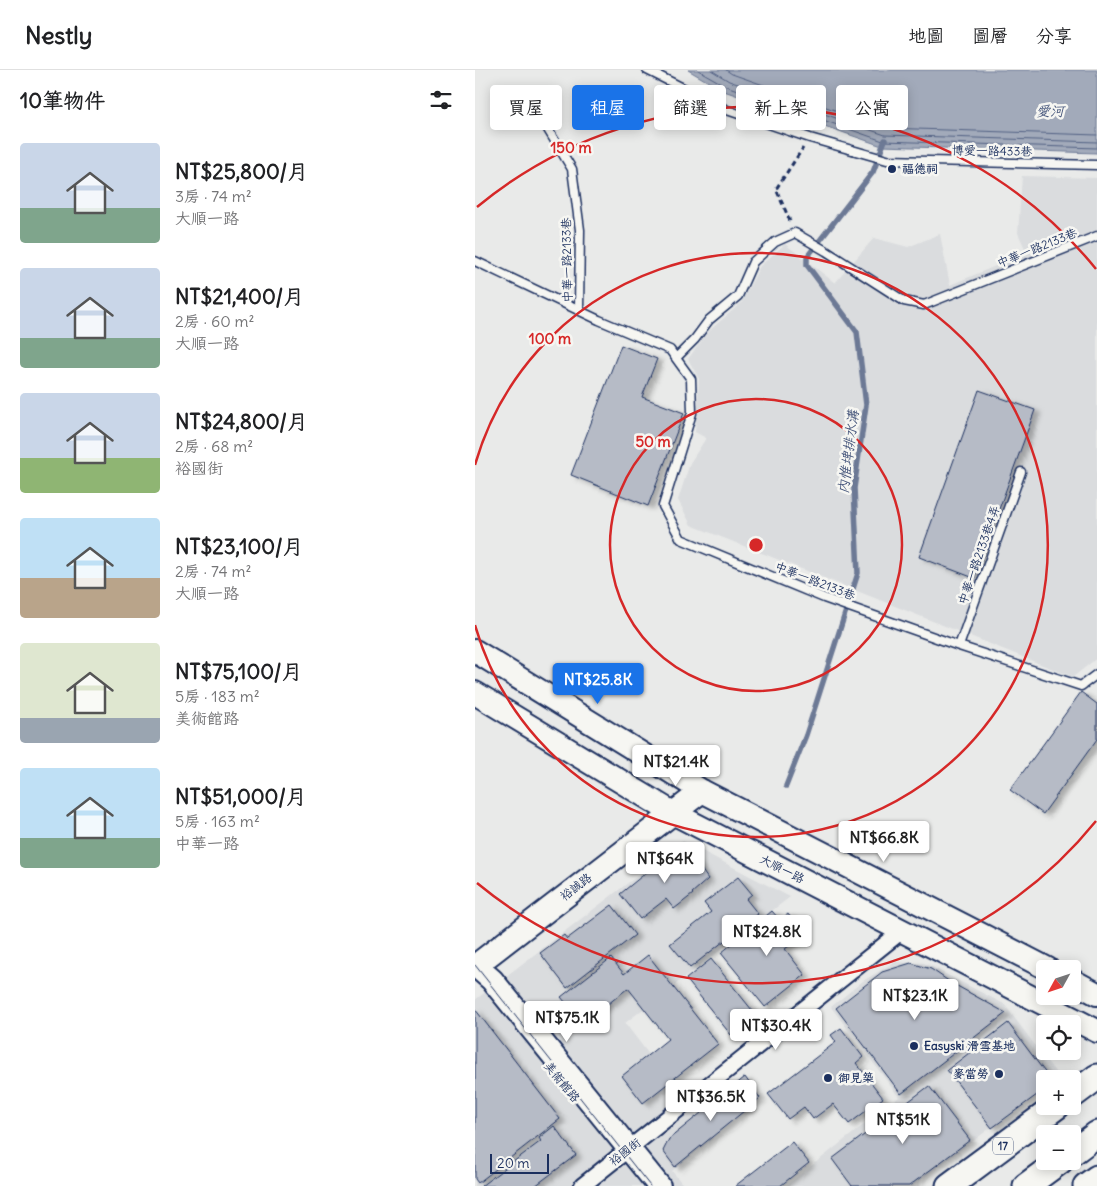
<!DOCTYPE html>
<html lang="zh-TW">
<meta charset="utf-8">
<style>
:root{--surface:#fff;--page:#f2f2f2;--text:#202124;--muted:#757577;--line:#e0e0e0;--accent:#1a73e8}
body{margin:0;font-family:Delius,"LXGW WenKai TC",sans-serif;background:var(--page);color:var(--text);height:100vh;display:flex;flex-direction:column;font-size:19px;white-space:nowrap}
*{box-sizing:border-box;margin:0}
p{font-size:16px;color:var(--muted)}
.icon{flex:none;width:28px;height:28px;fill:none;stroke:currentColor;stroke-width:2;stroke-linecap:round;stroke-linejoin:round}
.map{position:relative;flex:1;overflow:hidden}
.details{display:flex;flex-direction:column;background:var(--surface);width:475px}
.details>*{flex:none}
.hud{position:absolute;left:15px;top:15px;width:475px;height:45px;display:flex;gap:10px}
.needle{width:32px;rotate:230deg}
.tools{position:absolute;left:561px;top:890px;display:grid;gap:10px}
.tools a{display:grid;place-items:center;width:45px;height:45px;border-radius:5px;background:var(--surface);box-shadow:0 2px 12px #0003;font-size:25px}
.scale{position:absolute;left:15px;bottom:12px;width:59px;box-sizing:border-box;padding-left:5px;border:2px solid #1b2f5e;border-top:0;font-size:14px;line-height:18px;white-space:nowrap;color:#1b2f5e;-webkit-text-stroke:4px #f6f6f2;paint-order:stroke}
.price{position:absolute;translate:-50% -42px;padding:0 11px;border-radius:5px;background:#fff;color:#222;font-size:16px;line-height:32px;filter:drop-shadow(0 1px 2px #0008)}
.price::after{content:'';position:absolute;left:50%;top:30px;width:15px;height:11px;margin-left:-8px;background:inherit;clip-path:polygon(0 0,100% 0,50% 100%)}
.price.selected{background:var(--accent);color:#fff}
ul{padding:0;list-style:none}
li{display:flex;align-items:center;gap:15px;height:125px;padding:0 20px}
li span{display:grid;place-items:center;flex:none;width:140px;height:100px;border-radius:5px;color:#555}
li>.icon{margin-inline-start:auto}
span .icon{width:60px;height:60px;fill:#fffc;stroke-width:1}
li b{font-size:21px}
h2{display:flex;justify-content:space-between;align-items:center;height:60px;padding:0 20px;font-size:21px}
.pill{padding:0 18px;border-radius:5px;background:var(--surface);box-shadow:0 2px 12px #0003;font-size:18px;line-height:45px}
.pill.selected{background:var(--accent);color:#fff}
header{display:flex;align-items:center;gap:30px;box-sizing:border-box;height:70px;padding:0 25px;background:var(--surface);border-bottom:1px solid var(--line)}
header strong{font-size:24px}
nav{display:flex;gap:28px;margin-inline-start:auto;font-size:18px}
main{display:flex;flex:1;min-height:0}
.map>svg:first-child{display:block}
</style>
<header>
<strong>Nestly</strong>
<nav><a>地圖</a><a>圖層</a><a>分享</a></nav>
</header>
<main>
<section class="details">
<h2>10筆物件<svg class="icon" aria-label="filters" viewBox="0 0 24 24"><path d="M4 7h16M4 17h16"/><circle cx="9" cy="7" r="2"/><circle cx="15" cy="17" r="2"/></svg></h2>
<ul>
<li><span style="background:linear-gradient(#c9d6e8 65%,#7fa58c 0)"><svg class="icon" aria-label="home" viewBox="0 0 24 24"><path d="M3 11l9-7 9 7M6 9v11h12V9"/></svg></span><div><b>NT$25,800/月</b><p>3房 · 74 m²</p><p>大順一路</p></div></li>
<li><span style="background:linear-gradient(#c9d6e8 70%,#7fa58c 0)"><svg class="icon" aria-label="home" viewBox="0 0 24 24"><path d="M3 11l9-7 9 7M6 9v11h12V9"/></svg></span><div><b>NT$21,400/月</b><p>2房 · 60 m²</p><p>大順一路</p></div></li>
<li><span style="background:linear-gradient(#c9d6e8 65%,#8fb573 0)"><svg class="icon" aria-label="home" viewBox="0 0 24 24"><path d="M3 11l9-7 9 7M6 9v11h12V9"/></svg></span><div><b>NT$24,800/月</b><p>2房 · 68 m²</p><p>裕國街</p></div></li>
<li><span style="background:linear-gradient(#bfe0f5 60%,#b9a48a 0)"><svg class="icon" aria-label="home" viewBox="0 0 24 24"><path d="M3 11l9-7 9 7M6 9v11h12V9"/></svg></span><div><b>NT$23,100/月</b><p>2房 · 74 m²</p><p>大順一路</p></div></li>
<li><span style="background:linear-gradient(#dfe7d0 75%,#9aa5b1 0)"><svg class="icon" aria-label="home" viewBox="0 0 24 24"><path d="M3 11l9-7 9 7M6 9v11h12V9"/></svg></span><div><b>NT$75,100/月</b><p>5房 · 183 m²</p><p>美術館路</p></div></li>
<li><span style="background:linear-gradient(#bfe0f5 70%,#7fa58c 0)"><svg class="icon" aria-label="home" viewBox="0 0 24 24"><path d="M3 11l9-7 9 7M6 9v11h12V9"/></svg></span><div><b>NT$51,000/月</b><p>5房 · 163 m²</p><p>中華一路</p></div></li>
</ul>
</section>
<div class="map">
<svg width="622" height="1116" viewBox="0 0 622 1116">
<defs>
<filter id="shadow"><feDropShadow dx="5.5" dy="3" stdDeviation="2.5" flood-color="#0004"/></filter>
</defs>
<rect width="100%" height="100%" fill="#e9eae9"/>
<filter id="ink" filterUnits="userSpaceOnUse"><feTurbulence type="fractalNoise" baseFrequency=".02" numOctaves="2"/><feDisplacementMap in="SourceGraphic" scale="10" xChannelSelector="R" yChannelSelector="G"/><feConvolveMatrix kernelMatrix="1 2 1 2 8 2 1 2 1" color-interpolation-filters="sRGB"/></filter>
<g filter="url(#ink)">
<!-- built -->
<path fill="#dadcde" d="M547,106l75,2v480l-24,19 -382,-152 -13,-25 12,-37 16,-25 -11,-6 4,-53 -11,-20 21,-28 32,-28 19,-37 25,-22 50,39 39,-45 34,9 32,-13 10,51 77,-32 -9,-20z
M208,771l107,56 -165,126 88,116 -41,32 12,15h-209v-186z
M419,892l30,1 80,41 55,73 -2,2h-12v8l-132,99h-127l113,-89 -68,-90 32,-26z"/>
<!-- water -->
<path fill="#a2aaba" stroke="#6c7995" d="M213,0h409v83l-215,-7 -158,-55z"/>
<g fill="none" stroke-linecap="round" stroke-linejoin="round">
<!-- shore -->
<path stroke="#516083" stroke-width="1" d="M223,0l28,16 157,55 214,7
M236,0l18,11 156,54 212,7
M251,0l6,4 154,54 211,7"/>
<!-- stream -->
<path stroke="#6c7995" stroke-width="5.5" d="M311,716l20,-51 52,-162 -4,-85 12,-83 -9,-73 -50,-67v-8l66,-85 12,-32"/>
</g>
<!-- building -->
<path fill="#b6bbc6" stroke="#1b2f5e" filter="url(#shadow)" d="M146,275l36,14 -15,38 42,16 -36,93 -77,-31z
M504,320l56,20 -61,168 -55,-21z
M606,622l16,12v35l-54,75 -33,-24z
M207,781l10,10 2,-2 14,20 -16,14 1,1 -19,15 -8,-10 -26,20 -20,-25 50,-41z
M263,807l14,17 -6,5 12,15 -68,54 -20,-24 41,-32 -7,-9z
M137,835l23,30 -68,53 -27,-35 24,-18 3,4z
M297,841l8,9 8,-6 16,20 -19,15 20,26 -40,32 -44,-54z
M173,885l70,89 -75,59 -21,-27 46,-37 -40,-51 -45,36 -22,-27 50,-39 13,16z
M236,889l45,56 -25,20 -45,-56z
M436,893l20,6 19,13 56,31 -105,81 -65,-86 46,-36z
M0,939l85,110 -82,64 -3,-4z
M533,953l42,56h-5v10l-53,39 -45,-58z
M366,958l22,29 -7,6 27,35 -34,26 -16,-20 -20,15 -9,-12 -16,12 -20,-25 68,-52 -5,-7z
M270,1007l15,21 -85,69 -12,-16 6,-12z
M454,1016l41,54 -61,46h-57l-20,-27z
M79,1056l22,29 -41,31h-54l60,-45 -2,-3z
M317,1072l17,21 -29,23h-45z"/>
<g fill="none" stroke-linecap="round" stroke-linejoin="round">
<defs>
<path id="lane" d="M172,0l80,40 83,28 77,22 210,5
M72,58l25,41 8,61 -1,80
M0,191l124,59 71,30 21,29 1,34 -29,93 18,33 143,59 135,48 122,40 16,-12
M201,288l19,-19 14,-19 29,-24 15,-34 22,-20 20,-9 31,18 78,50 20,4 173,-69
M484,576l62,-174"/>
<path id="street" d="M107,1116l321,-256"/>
<path id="secondary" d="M0,581l227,140 346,178
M0,623l198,120 424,218
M0,896l227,-175
M1,896l16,14 167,206
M598,911l24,13"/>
<path id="primary" d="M598,1025l24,-18
M598,1082l24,-18
M474,1116l108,-80
M551,1116l34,-25
M611,1116l11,-8"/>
</defs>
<!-- lane casing -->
<use href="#lane" stroke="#1b2f5e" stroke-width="11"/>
<!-- street casing -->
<use href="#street" stroke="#1b2f5e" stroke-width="19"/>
<!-- secondary casing -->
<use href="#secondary" stroke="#1b2f5e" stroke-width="26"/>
<!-- primary casing -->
<use href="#primary" stroke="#1b2f5e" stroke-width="29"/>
<!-- path -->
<path stroke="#1b2f5e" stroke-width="3" stroke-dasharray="5 4" stroke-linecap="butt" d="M315,151l-14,-32 27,-41"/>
<!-- lane -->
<use href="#lane" stroke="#f6f6f2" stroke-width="8"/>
<!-- street -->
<use href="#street" stroke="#f6f6f2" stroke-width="15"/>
<!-- secondary -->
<use href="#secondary" stroke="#f6f6f2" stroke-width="22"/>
<!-- primary -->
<use href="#primary" stroke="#f6f6f2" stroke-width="25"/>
<!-- tram -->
<path stroke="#1b2f5e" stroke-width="1" d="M0,895l175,221"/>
</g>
</g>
<!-- distance rings -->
<g fill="none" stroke="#d62828" stroke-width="2.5">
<circle cx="281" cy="475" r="146"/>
<path d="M0 395A292 292 0 1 1 0 555"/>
<path d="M621 751A438 438 0 0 1 2 813M2 137A438 438 0 0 1 621 199"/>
</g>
<!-- markers -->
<g fill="#1b2f5e" stroke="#f6f6f2" stroke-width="2">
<circle cx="417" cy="99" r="5"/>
<circle cx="439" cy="976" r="5"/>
<circle cx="524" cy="1004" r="5"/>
<circle cx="353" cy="1008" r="5"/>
</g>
<g text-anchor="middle" stroke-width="5" stroke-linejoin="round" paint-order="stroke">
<!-- shield labels -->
<rect fill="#f6f6f2" stroke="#5d6b8a" stroke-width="1" x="518" y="1067.5" width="20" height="17" rx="4"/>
<g font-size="11" font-weight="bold" fill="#1b2f5e">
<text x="528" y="1080">17</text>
</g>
<!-- street labels -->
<g font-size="12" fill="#1b2f5e" stroke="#f6f6f2">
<text transform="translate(517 81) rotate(1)" y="4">博愛一路433巷</text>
<text transform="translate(562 178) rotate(-22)" y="4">中華一路2133巷</text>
<text transform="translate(92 190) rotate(-91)" y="4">中華一路2133巷</text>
<text transform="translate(504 485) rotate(-71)" y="4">中華一路2133巷4弄</text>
<text transform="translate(340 511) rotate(21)" y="4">中華一路2133巷</text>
<text transform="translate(307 799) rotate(27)" y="4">大順一路</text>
<text transform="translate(101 817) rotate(-38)" y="4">裕誠路</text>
<text transform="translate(87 1012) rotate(51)" y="4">美術館路</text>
<text transform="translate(150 1082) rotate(-38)" y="4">裕國街</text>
</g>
<!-- poi labels -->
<g font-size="12" font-weight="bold" fill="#1b2f5e" stroke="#f6f6f2" text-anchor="start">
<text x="427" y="103">福德祠</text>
<text x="449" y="980">Easyski 滑雪基地</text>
<text x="514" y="1008" text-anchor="end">麥當勞</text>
<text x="363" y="1012">御見築</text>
</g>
<!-- water labels -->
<g font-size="14" font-style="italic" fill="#44547a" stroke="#f6f6f2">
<text x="575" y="46">愛河</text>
<text transform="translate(373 382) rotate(-83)" y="5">內惟埤排水溝</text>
</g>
</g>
<circle cx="281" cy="475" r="8" fill="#d62828" stroke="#f6f6f2" stroke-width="2.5"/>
<g font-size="15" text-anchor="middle" font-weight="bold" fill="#d62828" stroke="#f6f6f2" stroke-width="5" stroke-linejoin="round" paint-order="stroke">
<text x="96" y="83">150 m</text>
<text x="75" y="274">100 m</text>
<text x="178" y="377">50 m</text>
</g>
</svg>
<div class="tools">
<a><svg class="needle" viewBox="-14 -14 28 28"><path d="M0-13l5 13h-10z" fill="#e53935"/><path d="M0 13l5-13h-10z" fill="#757577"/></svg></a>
<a><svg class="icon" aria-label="locate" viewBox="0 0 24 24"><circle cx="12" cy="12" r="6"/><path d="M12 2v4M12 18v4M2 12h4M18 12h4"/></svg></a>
<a>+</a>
<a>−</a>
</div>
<div class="scale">20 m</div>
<b class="price selected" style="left:123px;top:635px">NT$25.8K</b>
<b class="price" style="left:201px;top:717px">NT$21.4K</b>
<b class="price" style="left:409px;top:793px">NT$66.8K</b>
<b class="price" style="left:190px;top:814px">NT$64K</b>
<b class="price" style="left:292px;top:887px">NT$24.8K</b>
<b class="price" style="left:440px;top:951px">NT$23.1K</b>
<b class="price" style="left:92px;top:973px">NT$75.1K</b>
<b class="price" style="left:301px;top:981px">NT$30.4K</b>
<b class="price" style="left:236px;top:1052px">NT$36.5K</b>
<b class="price" style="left:428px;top:1075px">NT$51K</b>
<div class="hud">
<a class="pill">買屋</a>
<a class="pill selected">租屋</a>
<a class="pill">篩選</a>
<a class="pill">新上架</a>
<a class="pill">公寓</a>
</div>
</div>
</main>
